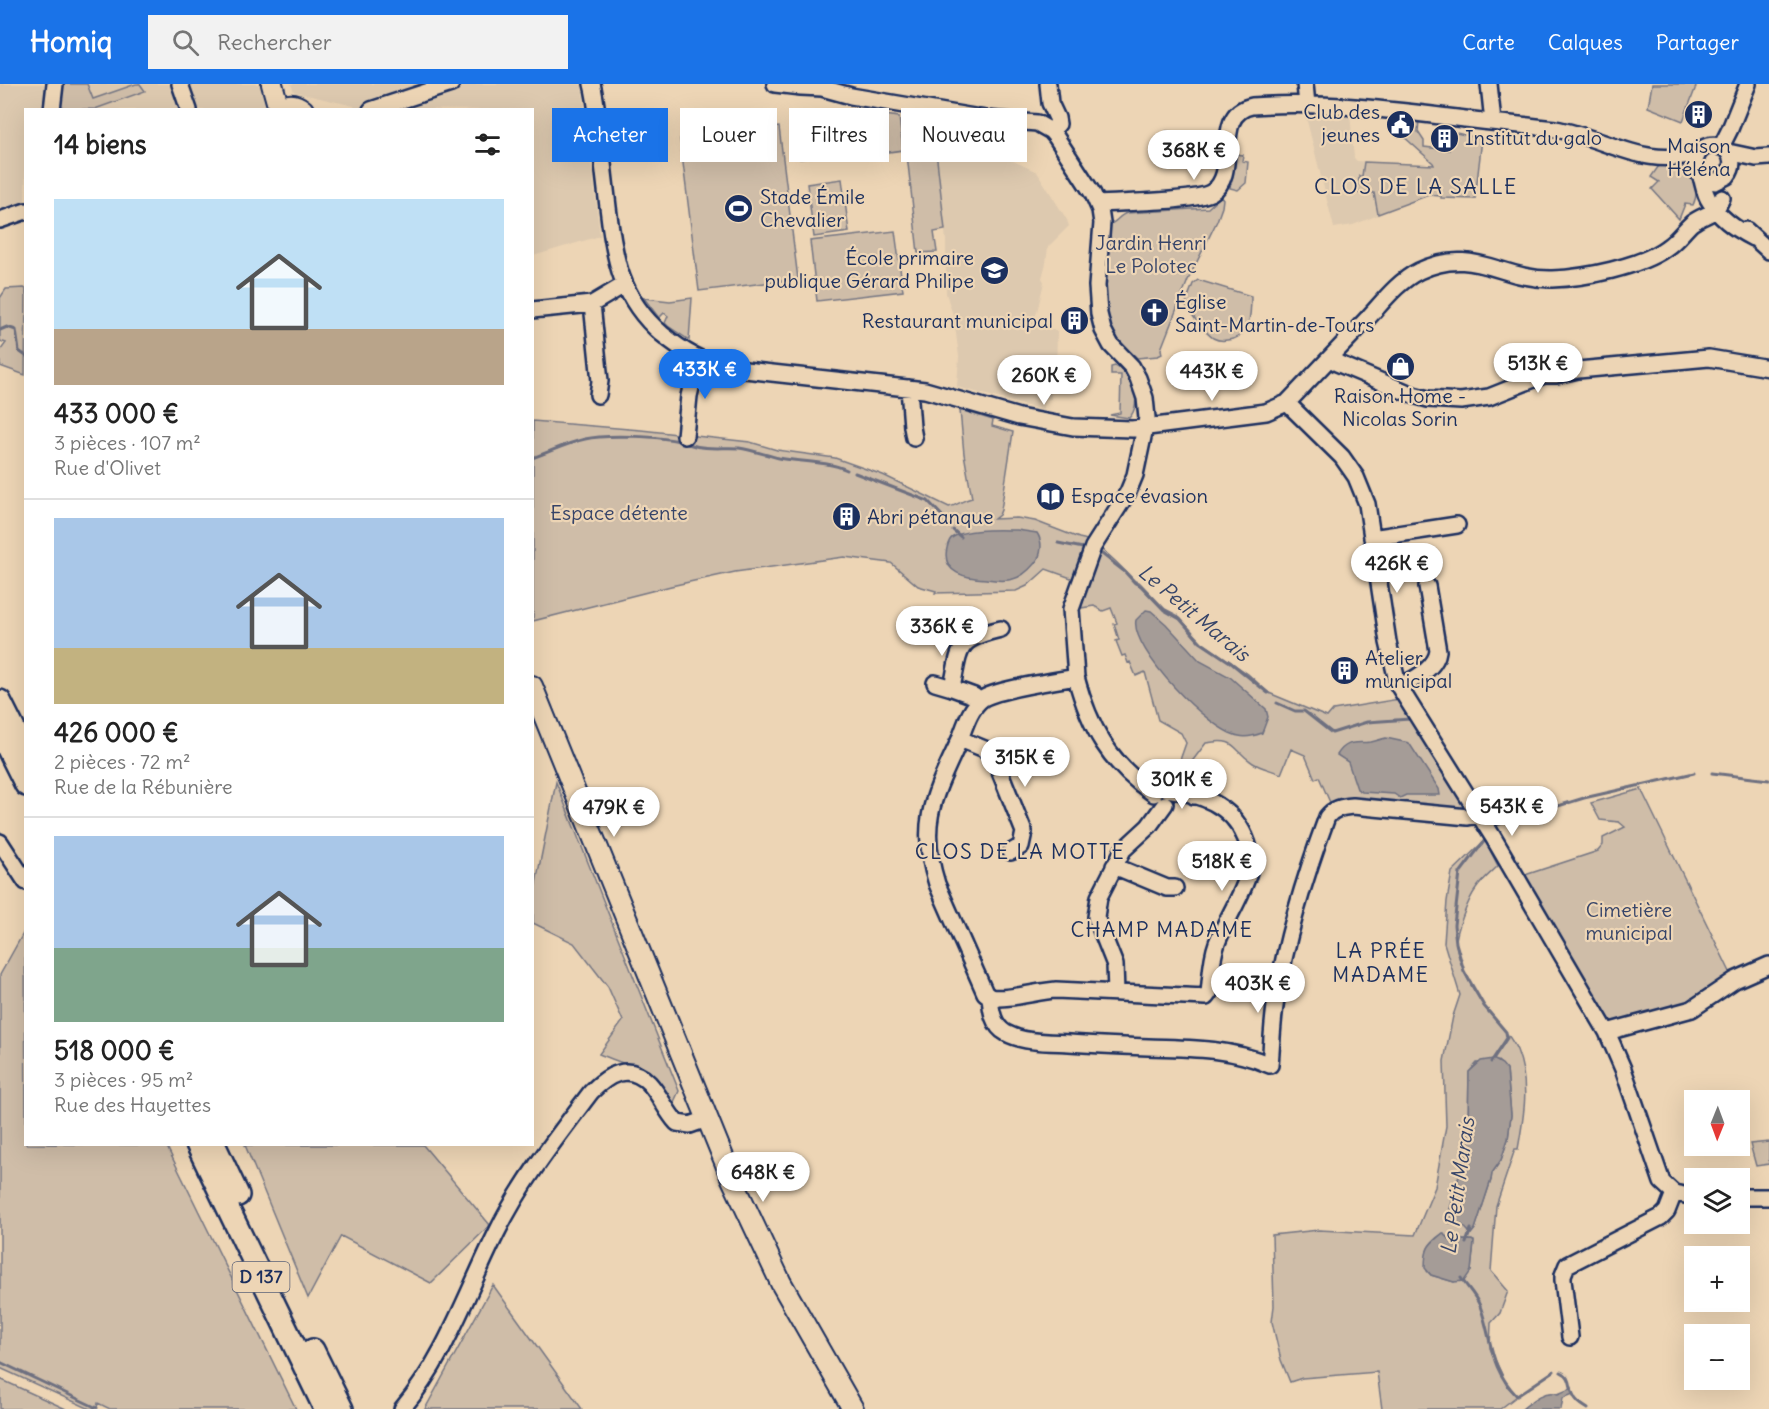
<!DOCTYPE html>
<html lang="fr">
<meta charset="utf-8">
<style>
:root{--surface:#fff;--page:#f2f2f2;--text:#222;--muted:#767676;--line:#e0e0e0;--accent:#1a73e8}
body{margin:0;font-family:Delius,sans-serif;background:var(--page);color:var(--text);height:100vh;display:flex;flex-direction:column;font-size:22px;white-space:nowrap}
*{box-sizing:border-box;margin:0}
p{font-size:20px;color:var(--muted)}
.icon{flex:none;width:33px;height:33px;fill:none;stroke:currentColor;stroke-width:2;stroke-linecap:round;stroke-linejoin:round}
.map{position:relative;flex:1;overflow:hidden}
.drawer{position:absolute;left:24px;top:24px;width:510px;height:1038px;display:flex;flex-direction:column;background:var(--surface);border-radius:0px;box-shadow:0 6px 24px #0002}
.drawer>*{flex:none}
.hud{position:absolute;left:552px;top:24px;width:570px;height:54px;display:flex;gap:12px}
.needle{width:39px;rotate:181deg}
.controls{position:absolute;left:1684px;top:1006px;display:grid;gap:12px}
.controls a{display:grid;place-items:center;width:66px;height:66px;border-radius:0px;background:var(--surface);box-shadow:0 6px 24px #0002;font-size:30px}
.price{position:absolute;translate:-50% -51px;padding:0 14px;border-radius:21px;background:#fff;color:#222;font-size:20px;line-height:39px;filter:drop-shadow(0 2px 3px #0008)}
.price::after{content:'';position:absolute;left:50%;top:36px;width:18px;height:14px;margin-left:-9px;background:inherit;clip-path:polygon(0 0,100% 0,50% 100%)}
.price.active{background:var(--accent);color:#fff}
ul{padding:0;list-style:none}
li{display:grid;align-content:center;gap:12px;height:318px;padding:0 30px}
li+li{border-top:2px solid var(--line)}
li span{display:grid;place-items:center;height:186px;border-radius:0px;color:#555}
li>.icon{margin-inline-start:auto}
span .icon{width:108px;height:108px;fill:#fffc;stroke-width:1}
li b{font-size:26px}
h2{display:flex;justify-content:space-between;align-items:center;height:72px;padding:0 30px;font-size:26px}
.tag{padding:0 21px;border-radius:0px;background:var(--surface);box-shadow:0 6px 24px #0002;font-size:21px;line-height:54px}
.tag.active{background:var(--accent);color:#fff}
header{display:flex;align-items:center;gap:36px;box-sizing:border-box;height:84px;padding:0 30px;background:var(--accent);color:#fff}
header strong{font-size:28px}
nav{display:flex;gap:33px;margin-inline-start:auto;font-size:21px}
.search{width:420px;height:54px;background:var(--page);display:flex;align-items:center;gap:15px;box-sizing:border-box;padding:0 21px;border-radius:0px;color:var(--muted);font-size:22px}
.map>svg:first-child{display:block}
</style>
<header>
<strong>Homiq</strong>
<div class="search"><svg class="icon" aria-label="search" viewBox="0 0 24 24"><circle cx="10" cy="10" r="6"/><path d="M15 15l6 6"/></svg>Rechercher</div>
<nav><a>Carte</a><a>Calques</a><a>Partager</a></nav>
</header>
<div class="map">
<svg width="1769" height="1325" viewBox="0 0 1769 1325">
<rect width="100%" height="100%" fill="#edd5b5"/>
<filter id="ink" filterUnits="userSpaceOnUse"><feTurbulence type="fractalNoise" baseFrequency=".0167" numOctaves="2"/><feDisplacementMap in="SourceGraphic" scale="12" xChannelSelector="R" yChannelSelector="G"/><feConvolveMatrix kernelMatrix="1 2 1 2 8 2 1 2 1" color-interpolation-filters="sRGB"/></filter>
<g filter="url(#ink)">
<!-- built -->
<path fill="#ddc9af" d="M0,0h269l4,26h-247l-1,101 -25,9z
M291,0h291l18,152 -67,20 -1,-146 -178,-1v-3l-60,-14z
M1305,29h45l4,45 3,3 77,4 -5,30 -76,30 -19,3z
M950,38l41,7 18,1v29l28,13 30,48 2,6 -21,21 -2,16 -4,15 2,4 -7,30 -4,10 13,3v3l11,3 -1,44h-5v24h-7l-1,11 -86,-23 2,-31 -5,-37 -8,-26v-52l-11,-102 7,-5z"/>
<!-- green -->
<path fill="#cfbda8" stroke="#757683" stroke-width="1.5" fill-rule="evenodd" d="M60,0h27l6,15 43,-15h4l5,7 -50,18 -38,1z
M1652,0h45l-14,37 -35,-14z
M863,28l36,5 4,33 -35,5z
M853,32l5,35 -58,8 -5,-35z
M1399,33l20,3 -1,12 6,9v6l25,3 3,-18 30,7 -7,60 -34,-1v-2l-12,-1 -51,19 -4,-21h-16l1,-17h3l2,-14 70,3 -1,-2 -31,-28v-3l-5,-2z
M933,41l12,105 -11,2 3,20 -19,1 -14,-125z
M779,43l19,152 -99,12 -19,-152z
M1166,47l17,2 -2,22 -18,-2z
M1234,70l9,1 -1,6 6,1 -2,21 -8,7 -8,-2z
M1664,80c6,3 12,0 19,3 14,6 16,26 10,38l-8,-1 -6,15 -27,-30 7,-7 -8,-5 7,-10z
M842,95l7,53 -35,5 -7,-53z
M1221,112l2,3 -1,8 -5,14 -29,59 -27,69 1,5 -4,2 -21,2c-7,-7 -17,-14 -23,-23 -19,-32 -8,-76 -4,-111 6,-1 9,-9 17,-11l81,-5z
M895,147l8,60 -86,10 -7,-60z
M1198,196l53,16c0,18 0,42 -24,44 -5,1 -10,0 -14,-2 -11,-8 -20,-22 -28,-33l8,-21z
M24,204l2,1 -1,86 -25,-9v-15l6,-8 -6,-2v-43l6,-9z
M644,214l26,3 22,-3 -3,42 -21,-14 -3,-3 3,-7 -4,-3 -5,5z
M1115,282c18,7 28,38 14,52l-19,-3 10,-2 1,-38h-10v-8z
M960,326l33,10 -1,6 21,6 -12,78 -2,5 -5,4 23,-1 18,3 44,17c18,2 43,30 56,43l5,2 25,26 12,6 25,27 46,32 21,19 58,24 6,-7 72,-12 69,113 -142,-4 -13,-30 -4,2 -10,-24 -14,-6 -10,25c-9,-4 -20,-6 -28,-11 -22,-14 -15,-26 -47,-20l-22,29 -5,-9 7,-20 -5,-10 -23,-13 -13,-48 -9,4 -6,-14 -2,1 -3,-8 -3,1 -6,-15 3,-1 -5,-16 3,-1 -6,-15 -8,3 -9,-5 -13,2 8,-26 -18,-4 -25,-9 -19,17 -11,5 -81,2 1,-2 -18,-5 -27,-23 -47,-6 -109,15 -64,14 -138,35v-200l108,9 109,12 27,8 58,8 48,17 66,32c8,-2 14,-7 23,-9l-8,-44z
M556,698l123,309 -6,13c-23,-36 -37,-35 -74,-50l24,-33 -15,-34 -34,-44 -41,-20v-25z
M1641,705l91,187 -33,26 -69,18 -22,2 -86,-146 76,-25 5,-6v-7l22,-11 -6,-5 -19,-2 -9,-17z
M1485,756l13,26c-7,7 -16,14 -22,23 -7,9 -21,44 -20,55 3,21 16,45 28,62 11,15 26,27 33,44 13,32 7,66 1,99h-3l-19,57 -5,65 17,20 -8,22 -9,10 -1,25 17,38 10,10 -17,13h-118l-5,-37 -75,6 -12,4 -9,-22 -9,-38 2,-16 -2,-71 47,-5 96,5 20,-48 11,-61 -2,-65 9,-45 7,-21 -16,-52 3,-42 5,-29zM1498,977l9,9 4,45 -3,24 -7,21 -9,13 -1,7 -16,49 -4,5 -9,-11 -14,-6 18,-67 2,-22 1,-56 8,-9zM1443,1149c7,11 19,5 31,8l-3,30 -17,11 -23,-7 -4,-4c-2,-20 -2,-26 16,-38z
M25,846l1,214 140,1 130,264h-186l-12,-6 -1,5 -7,1 -90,-41v-393z
M1769,1058v22l-13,2 -6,-22z
M245,1061h178l67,80 -59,58 -90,-47 -33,62z
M493,1201l89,124h-157z
M0,1295l66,30h-66z"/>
<!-- water -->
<path fill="#a59c97" stroke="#6e7080" stroke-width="1.5" d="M1017,446l20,3c6,9 5,22 -2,30 -6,7 -13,14 -22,16 -9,3 -18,1 -27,0 -19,-1 -45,-5 -39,-31 1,-5 2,-9 6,-11 14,-9 48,-7 64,-7z
M1146,526l5,1 15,13 34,37 30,16 36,32 2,8 -6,16c-8,3 -16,5 -23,3 -30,-5 -109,-87 -103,-116z
M1386,654l23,5 30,46 1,6h-34l-6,3 -6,-4 -32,-2 -5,-3 -9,-27 -11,-7c10,-16 19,-11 34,-13 5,-1 10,-3 15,-4z
M1493,975l9,5 5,6 4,45 -3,24 -7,21 -9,13 -1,7 -16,49 -4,5c-10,-10 -9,-12 -22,-11l-1,-6 18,-67 2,-22 1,-56 12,-11z
M1443,1149c6,10 17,7 29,7l2,2 -3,29 -7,10 -10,1 -23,-7 -6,-7c0,-20 3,-23 18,-35z
M1572,1304l1,6 -10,4 -2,11h-39c10,-8 23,-20 36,-15z"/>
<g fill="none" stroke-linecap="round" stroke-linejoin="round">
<!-- stream -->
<path stroke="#6e7080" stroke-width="3" d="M0,246l7,-3 9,3 3,21 7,5
M688,360c17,6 34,3 51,4 13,2 27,7 40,10 22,4 48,3 68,12
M532,374c18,-6 35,-15 53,-19 20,-5 77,-3 97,3
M855,389l73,28 20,21
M953,446l8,7
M1058,459l25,5
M1102,470l23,18 10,11 6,3 23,24 16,9 20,23 30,20 38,31
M1277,619l18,8h9l28,22 35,-11 43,-3 4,4
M1712,689l57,7
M1493,742l91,-28 110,-25
M1485,756l-25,33 -6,52 2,18 8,28 20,35 22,26 1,6 -16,24
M1466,1159l5,-14
M1461,1194c6,9 15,18 19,28 13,35 8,60 37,90l37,-25
M0,1278l97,46
M1561,1288c11,5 8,13 12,22 3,8 9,11 15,15"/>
<defs>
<path id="minor" d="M180,0l9,26
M592,0c4,15 5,30 7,45 3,26 6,52 9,78 6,52 13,92 54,127 21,17 39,28 65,34l198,22 94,27 54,10 59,2 134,-17 21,-9c26,-27 52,-55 79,-83 16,-17 31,-38 53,-49 54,-26 82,9 133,8 32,-1 88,-12 114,-31 11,-7 17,-17 26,-25 8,-6 16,-8 24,-13l6,-12
M775,0l26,3 21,1 29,8 135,23 51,4 14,8 5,6 37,57 7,16 2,13 -5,63 2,28 4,16 8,15 21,22 6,11 7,20 2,20 -12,57 -7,17 -35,55 -22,62 5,68c-20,4 -80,12 -94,22 -12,9 -17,27 -22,40 -25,55 -43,83 -23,145l48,109 5,4
M1048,0l2,19 7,15 1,6 -7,7
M1305,0l2,21
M1489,0l4,38
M52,26l3,-26
M371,26l80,-26
M1721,63l9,-18 18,-45
M1728,68l28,6 13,-1
M1701,93l14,5 12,-6c4,-5 6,-11 4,-18 -5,-17 -30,-17 -35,0 -3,10 3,14 6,22 2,8 3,15 8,22 9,15 27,28 43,36
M1098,120c23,-2 99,-2 114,-12 29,-19 -1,-78 40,-86 72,-5 142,4 213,13 30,4 60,6 90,10 50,8 94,43 145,22
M0,136l26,-9
M1746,146l23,21
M592,220l8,77 -2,14
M532,226l60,-6 32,-19
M1330,274l7,5 76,32 15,4 33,2 28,-4 55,-22h12l22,-5 131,-12 60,10
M909,304l3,39 2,11
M1287,319l55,54 14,20 11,27 21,138 10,43 95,152 114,195 16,37 39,113 12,11 21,4
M685,352l4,-40 9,-37
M1372,454l85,-13
M1076,593c13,50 34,87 78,117
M935,599l17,5
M1406,599c13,-6 30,-17 32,-32l-11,-65
M979,617l-5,-5 -22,-8c8,-42 5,-49 49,-59
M960,655l27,11 9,12 28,70 -3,14 -10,6
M1161,703l3,-8 10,-4 7,4 13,17
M0,758l26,40
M1114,782l53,22h8
M1116,908l-1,-27 -19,-48 3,-20 24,-47 26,-24 16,-22
M990,913c1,13 3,29 16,36 18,10 44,9 63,10 27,2 53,3 79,4 42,1 83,1 122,18 2,-21 2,-43 6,-65 10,-61 29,-124 51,-183 7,-9 15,-10 26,-11l115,11 10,-2
M990,913c15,4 48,-6 66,-7l150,7 3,-4c2,-17 2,-34 8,-50 9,-24 25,-46 32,-71 3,-13 1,-24 -4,-35 -14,-33 -45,-43 -78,-48
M1607,948l85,-23 43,-29 34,-15
M1740,1113h29
M1570,1253l-7,-57v-5l4,-10 94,-48 6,-6 7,-18
M402,1325c44,-52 65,-117 95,-177 25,-51 60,-95 94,-140 17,-17 37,-30 58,-9 11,12 17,28 28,40l13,2 17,-6"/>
<path id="major" d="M272,0l7,25
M279,26c8,-7 16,-7 24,0
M532,602l200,493 49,104 72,126"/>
<path id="highway" d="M0,617l23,46
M0,649l26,52
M197,1060l128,265
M214,1060l24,51
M313,1266l29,59"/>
</defs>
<!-- minor casing -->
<use href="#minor" stroke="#1b2f5e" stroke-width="20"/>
<!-- major casing -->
<use href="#major" stroke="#1b2f5e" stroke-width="24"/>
<!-- highway casing -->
<use href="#highway" stroke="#1b2f5e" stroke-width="26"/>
<!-- minor -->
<use href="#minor" stroke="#edd5b5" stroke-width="15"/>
<!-- major -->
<use href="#major" stroke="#edd5b5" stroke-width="20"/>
<!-- highway -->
<use href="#highway" stroke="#edd5b5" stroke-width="21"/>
</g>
</g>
<!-- icons -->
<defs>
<symbol id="building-disc" viewBox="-11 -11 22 22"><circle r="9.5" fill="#1b2f5e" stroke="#edd5b5"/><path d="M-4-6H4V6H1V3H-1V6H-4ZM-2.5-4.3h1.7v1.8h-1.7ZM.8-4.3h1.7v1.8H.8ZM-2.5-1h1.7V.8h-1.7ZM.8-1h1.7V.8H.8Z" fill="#fff"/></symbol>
<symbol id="civic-disc" viewBox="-11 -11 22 22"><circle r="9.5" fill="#1b2f5e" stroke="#edd5b5"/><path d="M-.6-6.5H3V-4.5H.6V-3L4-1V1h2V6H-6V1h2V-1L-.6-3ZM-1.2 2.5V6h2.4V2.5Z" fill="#fff"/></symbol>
<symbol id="stadium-disc" viewBox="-11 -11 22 22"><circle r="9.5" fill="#1b2f5e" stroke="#edd5b5"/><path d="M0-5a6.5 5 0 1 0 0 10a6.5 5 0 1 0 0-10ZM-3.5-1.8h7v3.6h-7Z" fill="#fff"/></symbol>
<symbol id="school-disc" viewBox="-11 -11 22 22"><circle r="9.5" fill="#1b2f5e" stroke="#edd5b5"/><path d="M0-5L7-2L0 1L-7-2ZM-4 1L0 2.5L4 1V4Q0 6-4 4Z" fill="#fff"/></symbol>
<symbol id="church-disc" viewBox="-11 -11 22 22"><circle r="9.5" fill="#1b2f5e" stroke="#edd5b5"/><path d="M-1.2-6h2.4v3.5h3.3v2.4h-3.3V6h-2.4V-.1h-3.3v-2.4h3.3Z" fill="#fff"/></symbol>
<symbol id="shop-disc" viewBox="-11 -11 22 22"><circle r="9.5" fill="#1b2f5e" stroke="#edd5b5"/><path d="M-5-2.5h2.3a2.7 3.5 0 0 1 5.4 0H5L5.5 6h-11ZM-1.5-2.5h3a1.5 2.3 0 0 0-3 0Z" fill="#fff"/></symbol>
<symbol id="library-disc" viewBox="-11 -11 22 22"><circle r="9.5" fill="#1b2f5e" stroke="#edd5b5"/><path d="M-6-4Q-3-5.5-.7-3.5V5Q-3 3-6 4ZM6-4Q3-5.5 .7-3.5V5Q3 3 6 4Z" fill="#fff"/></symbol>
</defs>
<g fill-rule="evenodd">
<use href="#building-disc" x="1682" y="14" width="33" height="33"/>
<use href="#civic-disc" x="1384" y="24" width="33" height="33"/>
<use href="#building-disc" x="1428" y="38" width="33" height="33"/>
<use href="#stadium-disc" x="722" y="108" width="33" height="33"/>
<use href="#school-disc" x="978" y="170" width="33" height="33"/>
<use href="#church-disc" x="1138" y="212" width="33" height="33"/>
<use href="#building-disc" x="1058" y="220" width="33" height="33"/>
<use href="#shop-disc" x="1384" y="266" width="33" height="33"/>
<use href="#library-disc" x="1034" y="396" width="33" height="33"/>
<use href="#building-disc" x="830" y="416" width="33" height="33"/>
<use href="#building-disc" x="1328" y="570" width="33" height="33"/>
</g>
<g text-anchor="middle" stroke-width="4.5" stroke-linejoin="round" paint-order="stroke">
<!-- shield labels -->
<rect fill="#edd5b5" stroke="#5a6178" stroke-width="1.5" x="232.5" y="1178" width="57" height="30" rx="4.5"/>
<g font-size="18" font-weight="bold" fill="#1b2f5e">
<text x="261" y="1199">D 137</text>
</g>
<!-- poi labels -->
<g font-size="20" fill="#1b2f5e" stroke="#edd5b5" text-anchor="start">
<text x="1380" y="35" text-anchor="end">Club des<tspan x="1380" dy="23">jeunes</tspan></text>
<text x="1465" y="61">Institut du galo</text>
<text x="1699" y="69" text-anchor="middle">Maison<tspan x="1699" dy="23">Héléna</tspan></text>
<text x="760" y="120">Stade Émile<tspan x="760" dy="23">Chevalier</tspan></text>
<text x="974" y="181" text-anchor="end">École primaire<tspan x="974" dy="23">publique Gérard Philipe</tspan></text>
<text x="1175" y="225">Église<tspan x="1175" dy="23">Saint-Martin-de-Tours</tspan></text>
<text x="1053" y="244" text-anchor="end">Restaurant municipal</text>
<text x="1400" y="319" text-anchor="middle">Raison Home -<tspan x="1400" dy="23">Nicolas Sorin</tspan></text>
<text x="1071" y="419">Espace évasion</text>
<text x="867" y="440">Abri pétanque</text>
<text x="1365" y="581">Atelier<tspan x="1365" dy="23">municipal</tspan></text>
</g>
<!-- park labels -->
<g font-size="20" fill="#364469" stroke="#edd5b5">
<text x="1151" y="166">Jardin Henri<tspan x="1151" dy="23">Le Polotec</tspan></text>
<text x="619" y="436">Espace détente</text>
<text x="1629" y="833">Cimetière<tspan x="1629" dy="23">municipal</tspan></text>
</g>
<!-- neighbourhood labels -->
<g font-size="21" letter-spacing="1.5" fill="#1b2f5e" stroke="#edd5b5">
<text x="1416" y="110">CLOS DE LA SALLE</text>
<text x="1020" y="775">CLOS DE LA MOTTE</text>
<text x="1162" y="853">CHAMP MADAME</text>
<text x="1381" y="874">LA PRÉE<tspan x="1381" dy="24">MADAME</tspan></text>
</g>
<!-- water labels -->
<g font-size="21" font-style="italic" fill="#374569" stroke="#edd5b5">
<text transform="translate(1194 529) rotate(40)" y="7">Le Petit Marais</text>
<text transform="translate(1458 1102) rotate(-82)" y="7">Le Petit Marais</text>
</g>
</g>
</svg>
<div class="controls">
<a><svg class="needle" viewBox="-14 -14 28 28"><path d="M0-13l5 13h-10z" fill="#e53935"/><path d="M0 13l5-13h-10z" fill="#767676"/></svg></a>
<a><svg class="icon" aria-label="layers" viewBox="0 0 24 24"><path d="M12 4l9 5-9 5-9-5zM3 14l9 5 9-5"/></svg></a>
<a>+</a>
<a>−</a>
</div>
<b class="price" style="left:1194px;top:97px">368K €</b>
<b class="price" style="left:1538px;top:310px">513K €</b>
<b class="price active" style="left:705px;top:316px">433K €</b>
<b class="price" style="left:1212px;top:318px">443K €</b>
<b class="price" style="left:1044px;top:322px">260K €</b>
<b class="price" style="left:1397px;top:510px">426K €</b>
<b class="price" style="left:942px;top:573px">336K €</b>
<b class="price" style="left:1025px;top:704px">315K €</b>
<b class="price" style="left:1182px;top:726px">301K €</b>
<b class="price" style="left:1512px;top:753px">543K €</b>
<b class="price" style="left:614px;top:754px">479K €</b>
<b class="price" style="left:1222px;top:808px">518K €</b>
<b class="price" style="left:1258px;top:930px">403K €</b>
<b class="price" style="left:763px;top:1119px">648K €</b>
<div class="hud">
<a class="tag active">Acheter</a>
<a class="tag">Louer</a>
<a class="tag">Filtres</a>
<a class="tag">Nouveau</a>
</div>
<section class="drawer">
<h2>14 biens<svg class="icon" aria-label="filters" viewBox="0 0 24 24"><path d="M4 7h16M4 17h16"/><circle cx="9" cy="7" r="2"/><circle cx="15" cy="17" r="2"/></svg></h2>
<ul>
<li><span style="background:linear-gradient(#bfe0f5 70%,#b9a48a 0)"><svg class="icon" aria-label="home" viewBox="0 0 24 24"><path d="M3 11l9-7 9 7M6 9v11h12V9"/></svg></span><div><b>433 000 €</b><p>3 pièces · 107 m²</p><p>Rue d'Olivet</p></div></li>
<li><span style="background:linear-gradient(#a9c7e8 70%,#c2b280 0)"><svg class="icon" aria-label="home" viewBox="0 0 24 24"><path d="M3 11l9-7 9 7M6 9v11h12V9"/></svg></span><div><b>426 000 €</b><p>2 pièces · 72 m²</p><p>Rue de la Rébunière</p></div></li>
<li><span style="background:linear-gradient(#a9c7e8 60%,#7fa58c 0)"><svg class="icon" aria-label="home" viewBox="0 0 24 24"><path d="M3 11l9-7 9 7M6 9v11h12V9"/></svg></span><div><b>518 000 €</b><p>3 pièces · 95 m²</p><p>Rue des Hayettes</p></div></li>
</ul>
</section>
</div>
